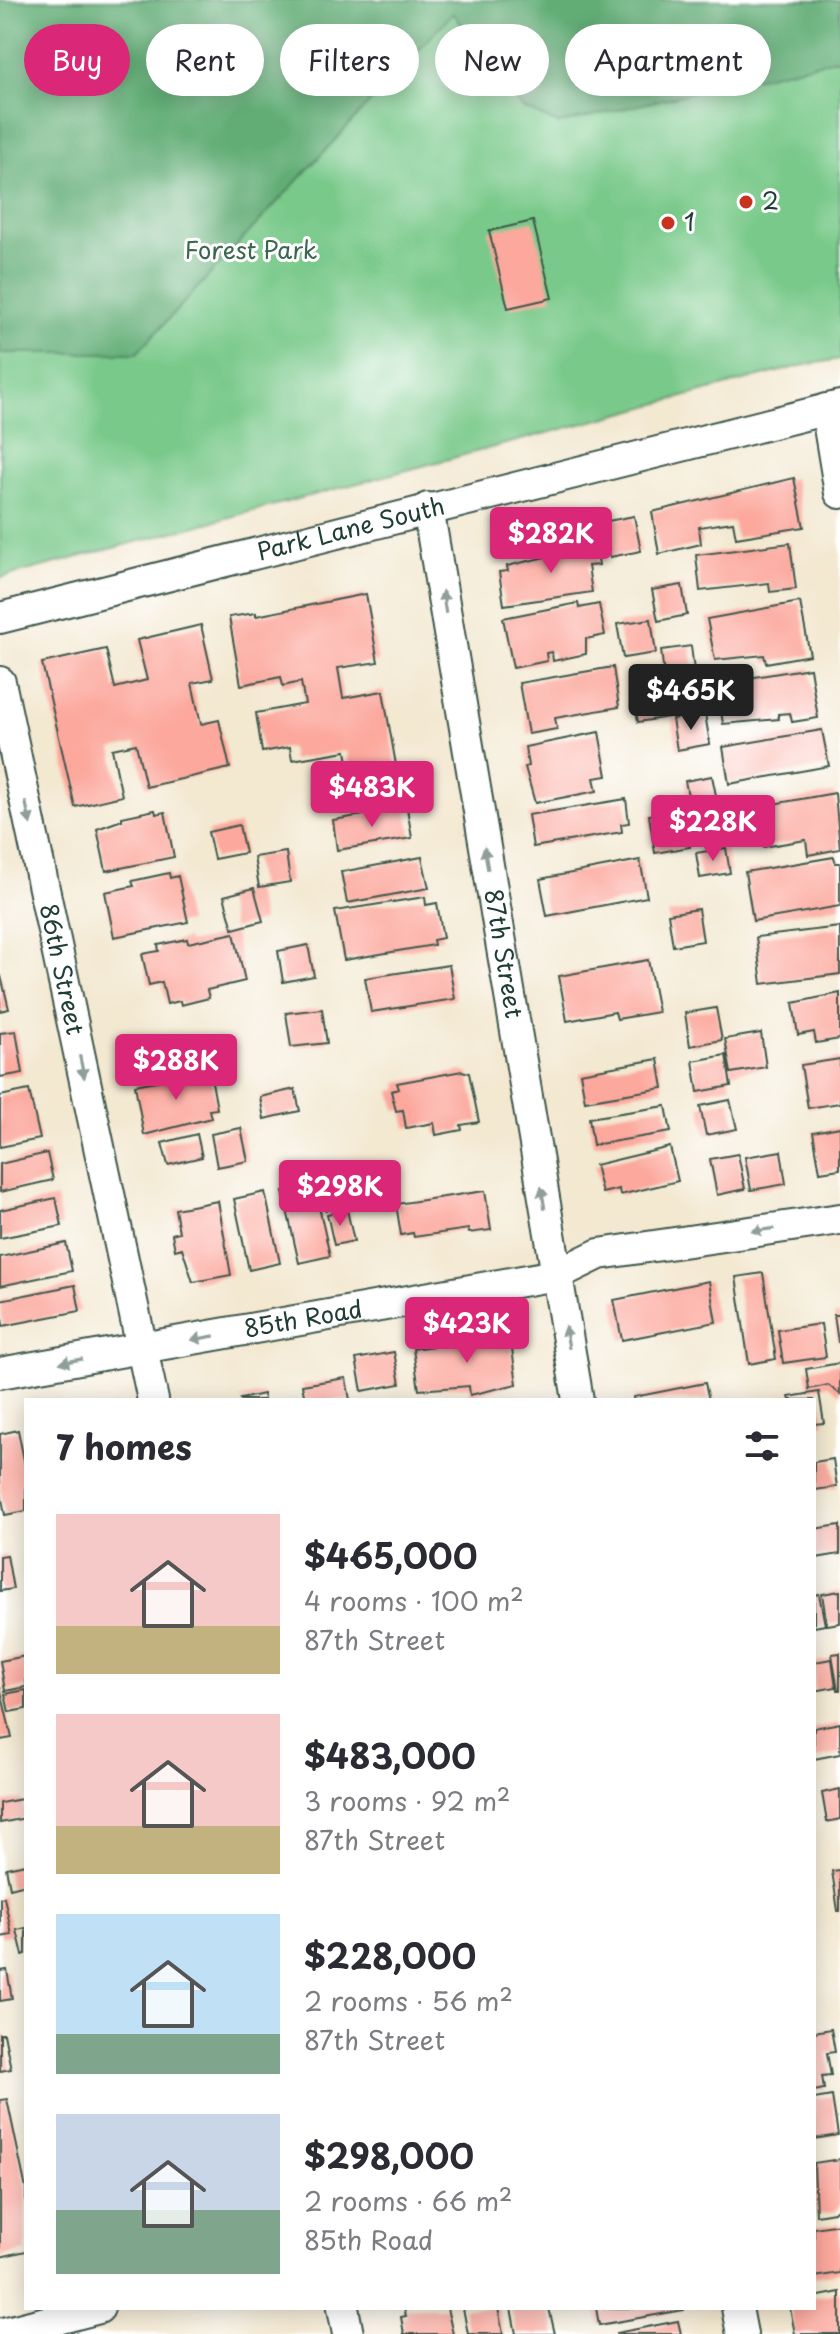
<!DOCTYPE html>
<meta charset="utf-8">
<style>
:root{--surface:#fff;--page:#f2f2f3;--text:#2b2b33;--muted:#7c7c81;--accent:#db2777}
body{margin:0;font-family:"Playpen Sans",sans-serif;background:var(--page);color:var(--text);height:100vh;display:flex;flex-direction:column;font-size:30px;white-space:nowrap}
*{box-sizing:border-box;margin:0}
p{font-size:26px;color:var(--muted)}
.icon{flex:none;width:44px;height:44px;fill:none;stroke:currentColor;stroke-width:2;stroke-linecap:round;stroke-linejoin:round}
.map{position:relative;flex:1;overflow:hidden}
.panel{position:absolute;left:24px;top:1398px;width:792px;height:912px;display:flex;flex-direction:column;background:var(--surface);border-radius:0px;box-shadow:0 4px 20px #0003}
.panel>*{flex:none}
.banner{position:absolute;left:24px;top:24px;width:792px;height:72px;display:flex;gap:16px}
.price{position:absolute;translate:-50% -68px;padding:0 18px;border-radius:8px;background:var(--accent);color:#fff;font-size:26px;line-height:52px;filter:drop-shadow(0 2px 4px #0008)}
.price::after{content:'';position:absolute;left:50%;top:48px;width:24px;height:18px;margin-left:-12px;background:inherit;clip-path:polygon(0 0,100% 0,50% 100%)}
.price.current{background:#222;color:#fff}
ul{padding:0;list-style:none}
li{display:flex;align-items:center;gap:24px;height:200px;padding:0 32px}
li span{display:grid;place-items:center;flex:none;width:224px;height:160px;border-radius:0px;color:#555}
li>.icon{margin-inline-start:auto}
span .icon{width:96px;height:96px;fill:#fffc;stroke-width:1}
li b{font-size:34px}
h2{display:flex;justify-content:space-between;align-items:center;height:96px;padding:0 32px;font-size:34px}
.chip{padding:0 28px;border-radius:36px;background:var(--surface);box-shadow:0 4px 20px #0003;font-size:28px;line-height:72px}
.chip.current{background:var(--accent);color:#fff}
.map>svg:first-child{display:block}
</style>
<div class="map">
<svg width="840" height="2334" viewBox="0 0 840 2334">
<rect width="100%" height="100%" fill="#fff"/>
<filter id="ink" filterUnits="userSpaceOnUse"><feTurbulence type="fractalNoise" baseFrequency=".0125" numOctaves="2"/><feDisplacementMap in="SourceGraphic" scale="16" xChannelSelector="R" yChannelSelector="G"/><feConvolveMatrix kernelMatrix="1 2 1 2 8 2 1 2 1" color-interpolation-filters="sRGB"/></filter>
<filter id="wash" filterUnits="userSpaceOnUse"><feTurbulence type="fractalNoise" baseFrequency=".006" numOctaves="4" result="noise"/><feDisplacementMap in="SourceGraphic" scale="32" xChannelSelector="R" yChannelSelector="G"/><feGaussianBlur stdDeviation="1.8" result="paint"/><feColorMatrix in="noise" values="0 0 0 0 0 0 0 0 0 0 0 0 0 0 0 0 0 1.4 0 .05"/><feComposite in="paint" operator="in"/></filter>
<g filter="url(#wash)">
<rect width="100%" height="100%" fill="#f3e8d0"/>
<!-- green -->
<path fill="#79c98a" stroke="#4c835f" stroke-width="2" d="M0,0h840v359l-40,7 -800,212z"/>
<!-- forest -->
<path fill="#62ad76" stroke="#407555" stroke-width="2" d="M0,0h840v58l-282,66 -36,-16 -69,-95 -316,340h-137z"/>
<g id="blocks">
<!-- building -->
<path fill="#fca89d" d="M533,221l19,77 -44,10 -19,-77z
M794,478l10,49 -68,11 -3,-16 -34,5 2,17 -42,10 -7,-42z
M634,516l7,35 -31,6 -7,-35z
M595,540l4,25 -11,1 4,26 -88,13 -5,-33 9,-1 -1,-5 56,-13 -1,-8z
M790,543l6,46 -26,3 -1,-9 -69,8 -4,-36z
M682,585l5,30 -29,6 -6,-31z
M366,594l12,68 -40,6 5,30 40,-7 13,74 -46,8 -4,-22 -54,9 -2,-13 -28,5 -6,-39 49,-9 -4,-22 -18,4 -2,-9 -40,8 -12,-68 27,-4v3z
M800,602l10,53 -44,8 -2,-8 -49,5 -8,-41z
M578,603l1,5 20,-4 6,31 -19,4v15l-33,7 -1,-9 -6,1 1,8 -34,7 -10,-50z
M651,619l5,34 -33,5 -6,-34z
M201,625l12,54 -21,4 9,41 18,-4 11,48 -84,19 -10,-43 -24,5 10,47 -47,11 -33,-144 64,-14 9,39 32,-8 -10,-40z
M691,646l4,33 -30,4 -4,-33z
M613,667l6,40 -64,11 2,11 -29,5 -9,-51z
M810,668l8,50 -26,4 -2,-9 -12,1 1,5 -56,5 -6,-41z
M664,686l5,31 -31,5 -5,-31z
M705,714l5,30 -33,6 -5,-31z
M822,730l7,36 -100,18 -6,-37z
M599,732l8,44 -13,2 3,13 -62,12 -10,-36 3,-1 -3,-19z
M712,776l7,34 -27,5 -7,-34z
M835,793l5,56 -32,6 -2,-15 -43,7 -7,-40z
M626,799l3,24 -8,1 1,8 -89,15 -5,-32z
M407,808l5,30 -75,12 -4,-30z
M684,809l6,38 -35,6 -6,-38z
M155,810l1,4 9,-2 9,45 -68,14 -9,-42 25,-9v-3z
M239,825l6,28 -31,6 -6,-27z
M726,848l4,25 -30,5 -4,-25z
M286,852l4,30 -31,5 -5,-30z
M422,857l7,31 -82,15 -6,-31z
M834,857l2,6h4v43l-87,15 -8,-49z
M640,860l7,37 -100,19 -7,-37z
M169,873l1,5 8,-2 10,46 -74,15 -9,-45 29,-6 -2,-5z
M254,888l9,33 -30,8 -9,-33z
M425,897l1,8 11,-2 6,35 -10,2 1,5 -90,15 -9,-49z
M698,909l5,32 -30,5 -5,-32z
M840,927v47l-78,10 -6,-47z
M234,933l11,48 -38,9 2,8 -28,7 -1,-4 -13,3 -5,-22 -13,3 -7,-31 17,-3 -1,-6 29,-6 1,4z
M308,945l6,31 -31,6 -5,-31z
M648,960l10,52 -41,7 -2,-7 -48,9 -8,-45z
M449,965l6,34 -84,13 -6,-34z
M1,976l8,33 -9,2v-34z
M840,993v46l-24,4 -2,-11 -16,3 -5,-32z
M716,1008l6,32 -32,6 -5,-33z
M322,1009l5,34 -36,4 -5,-34z
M16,1031l7,42 -23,4v-44z
M761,1033l5,34 -35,6 -6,-34z
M726,1055l5,31 -33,6 -5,-31z
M658,1059l5,29 -78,13 -5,-28z
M840,1059v44l-32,5 -7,-43z
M210,1071l7,38 -8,1 2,8 -67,17 -9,-50z
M462,1071l7,2 10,49 -18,3 1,5 -26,5 -2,-12 -28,5 -3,-18 -7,1 -5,-20 8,-2 -2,-6z
M295,1089l5,22 -36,8 -4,-22z
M29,1090l11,49 -40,8v-51z
M730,1100l7,29 -31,6 -6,-29z
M666,1106l5,26 -78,13 -4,-27z
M840,1127v42l-20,3 -7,-40z
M241,1128l7,33 -31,6 -6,-33z
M197,1134l5,23 -34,8 -6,-22z
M670,1147l8,34 -58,14 -1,-6 -17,4 -7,-28z
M781,1151l5,33 -35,6 -6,-33z
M47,1153l6,27 -53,12v-28z
M738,1154l7,35 -28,6 -7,-36z
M349,1174l5,30 -29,6 -6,-30z
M314,1184l16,72 -31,7 -16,-71z
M485,1191l6,39 -22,3 -1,-4 -54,8 -1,-4 -12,2 -5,-31z
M265,1192l15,71 -31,7 -15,-71z
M56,1198l6,28 -62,12v-28z
M218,1201l13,74 -38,7 -11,-34 -7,2 -3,-16 7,-2 -4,-23z
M347,1210l7,31 -20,4 -7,-31z
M66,1243l6,28 -72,15v-29z
M763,1273l13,86 -27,5 -13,-87z
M709,1281l7,41 -94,18 -8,-40z
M75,1285l5,26 -77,15 -3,-26z
M834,1315h6v27h-2z
M821,1324l5,33 -43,6 -5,-33z
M510,1335l7,49 -47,11 -1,-9 -50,4 -6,-41z
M394,1352l6,32 -38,7 -6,-32z
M840,1363v31l-12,-9 -19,4 -3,-20z
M346,1378l4,22h-45l-3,-15z
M705,1383l4,17h-75v-3z
M819,1392l5,31 -10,1v-24h-24l-1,-3z
M263,1394l1,6h-23l-1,-1z
M18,1430l8,40v41l-21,4 -5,-27v-54z
M833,1459l4,28 -23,3v-28z
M840,1525v29l-24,4 -2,-29z
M7,1555l6,34 -13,2v-35z
M840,1591v32l-13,2 -5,-31z
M819,1594l6,31 -11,2v-32z
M840,1653v37h-2l-6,-36z
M26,1656v31l-21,4 -5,-30z
M832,1659l4,28 -22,4v-29z
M0,1687l12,51 -12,2z
M26,1690v19l-17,3 -4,-18z
M840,1723v31l-26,5v-31z
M840,1789v30l-13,3 -5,-29z
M22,1799l4,19 -26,5v-20z
M26,1864v20l-16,4 -4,-20z
M840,1870v41h-2l-6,-40z
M4,1897l8,38 -12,2v-39z
M26,1928v26l-3,1 -6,-25z
M7,1970l5,29 -12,2v-30z
M831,2029l4,23 -8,1 4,22 -9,1 2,13 -10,2v-59z
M0,2034h4l7,35 -11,2z
M832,2096l6,39 -24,4v-40z
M7,2099l19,90v62l-26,6v-157z
M840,2159v47l-6,6 -18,3 -2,-52z
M840,2224v49l-26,4v-49z
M840,2292v42h-45l-5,-26h24v-11z
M404,2308h43l6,26h-49l-3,-17 5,-1z
M463,2308h35l5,26h-35z
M511,2308h38l6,26h-39z
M596,2308h88v2l-85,15z
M678,2321l3,13h-65v-1z"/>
</g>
</g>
<g filter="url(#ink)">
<use href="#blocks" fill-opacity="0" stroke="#3f574b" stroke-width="2"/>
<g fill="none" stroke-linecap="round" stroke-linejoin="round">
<defs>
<g id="minor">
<path d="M826,409l14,84"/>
<path id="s1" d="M428,508l150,892"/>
<path id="s2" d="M0,618l840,-212"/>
<path id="s3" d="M0,682l153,718"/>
<path id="s4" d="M0,1373l556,-98 43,-21 241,-35"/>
<path d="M343,2308l5,26"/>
<path d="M737,2308l5,26"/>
<path d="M0,2334l99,-26"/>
</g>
</defs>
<!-- minor casing -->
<use href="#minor" stroke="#3f574b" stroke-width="34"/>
<!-- minor -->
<use href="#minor" stroke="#fff" stroke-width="30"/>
</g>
<!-- one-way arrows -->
<defs><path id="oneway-solid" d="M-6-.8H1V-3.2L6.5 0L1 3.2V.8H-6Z" transform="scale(2)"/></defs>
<g fill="#8f9e9a">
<use href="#oneway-solid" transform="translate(444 602) rotate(-99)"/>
<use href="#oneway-solid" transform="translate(28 813) rotate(78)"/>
<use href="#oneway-solid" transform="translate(486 858) rotate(-99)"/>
<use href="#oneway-solid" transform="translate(82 1067) rotate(78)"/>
<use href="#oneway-solid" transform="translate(543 1198) rotate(-99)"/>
<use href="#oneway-solid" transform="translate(763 1230) rotate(172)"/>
<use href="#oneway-solid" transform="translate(567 1337) rotate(-100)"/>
<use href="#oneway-solid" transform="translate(203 1338) rotate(170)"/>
<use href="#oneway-solid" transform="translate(71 1361) rotate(170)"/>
</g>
</g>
<!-- markers -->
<g fill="#c8321e" stroke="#fff" stroke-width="3">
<circle cx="746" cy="202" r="8"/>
<circle cx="668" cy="223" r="8"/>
</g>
<g text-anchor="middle" stroke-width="6" stroke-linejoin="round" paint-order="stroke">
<!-- poi labels -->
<g font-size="24" fill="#1f3d34" stroke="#fff" text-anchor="start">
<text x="762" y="210">2</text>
<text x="684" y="231">1</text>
</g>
<!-- park labels -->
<g font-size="24" fill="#3a674e" stroke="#fff">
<text x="251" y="259">Forest Park</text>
</g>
<!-- street labels -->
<g font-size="24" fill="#1f3d34" stroke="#fff">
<text dy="8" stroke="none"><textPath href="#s2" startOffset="362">Park Lane South</textPath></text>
<text dy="8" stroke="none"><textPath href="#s1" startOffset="452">87th Street</textPath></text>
<text dy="8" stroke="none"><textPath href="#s3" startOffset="294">86th Street</textPath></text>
<text dy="8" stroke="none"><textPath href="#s4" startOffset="308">85th Road</textPath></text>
</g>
</g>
</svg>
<b class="price" style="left:551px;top:575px">$282K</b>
<b class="price current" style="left:691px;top:732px">$465K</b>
<b class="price" style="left:372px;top:829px">$483K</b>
<b class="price" style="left:713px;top:863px">$228K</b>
<b class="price" style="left:176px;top:1102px">$288K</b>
<b class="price" style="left:340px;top:1228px">$298K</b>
<b class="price" style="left:467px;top:1365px">$423K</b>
<div class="banner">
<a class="chip current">Buy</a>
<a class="chip">Rent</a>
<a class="chip">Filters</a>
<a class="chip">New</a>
<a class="chip">Apartment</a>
</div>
<section class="panel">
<h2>7 homes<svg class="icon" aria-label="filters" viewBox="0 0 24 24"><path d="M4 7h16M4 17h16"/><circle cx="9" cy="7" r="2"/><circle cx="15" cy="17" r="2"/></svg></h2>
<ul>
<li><span style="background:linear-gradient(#f6c9c9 70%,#c2b280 0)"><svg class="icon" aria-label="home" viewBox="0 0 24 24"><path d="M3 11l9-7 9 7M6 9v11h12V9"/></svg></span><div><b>$465,000</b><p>4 rooms · 100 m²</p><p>87th Street</p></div></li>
<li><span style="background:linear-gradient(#f6c9c9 70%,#c2b280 0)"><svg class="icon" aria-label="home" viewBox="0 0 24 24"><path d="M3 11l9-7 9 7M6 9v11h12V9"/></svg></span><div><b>$483,000</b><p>3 rooms · 92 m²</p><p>87th Street</p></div></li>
<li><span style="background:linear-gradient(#bfe0f5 75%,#7fa58c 0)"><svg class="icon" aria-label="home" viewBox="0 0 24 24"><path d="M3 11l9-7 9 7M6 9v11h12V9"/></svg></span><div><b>$228,000</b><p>2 rooms · 56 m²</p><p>87th Street</p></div></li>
<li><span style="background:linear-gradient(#c9d6e8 60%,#7fa58c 0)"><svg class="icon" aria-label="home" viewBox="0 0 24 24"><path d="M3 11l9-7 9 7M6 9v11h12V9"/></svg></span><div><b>$298,000</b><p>2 rooms · 66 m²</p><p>85th Road</p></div></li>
</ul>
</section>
</div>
